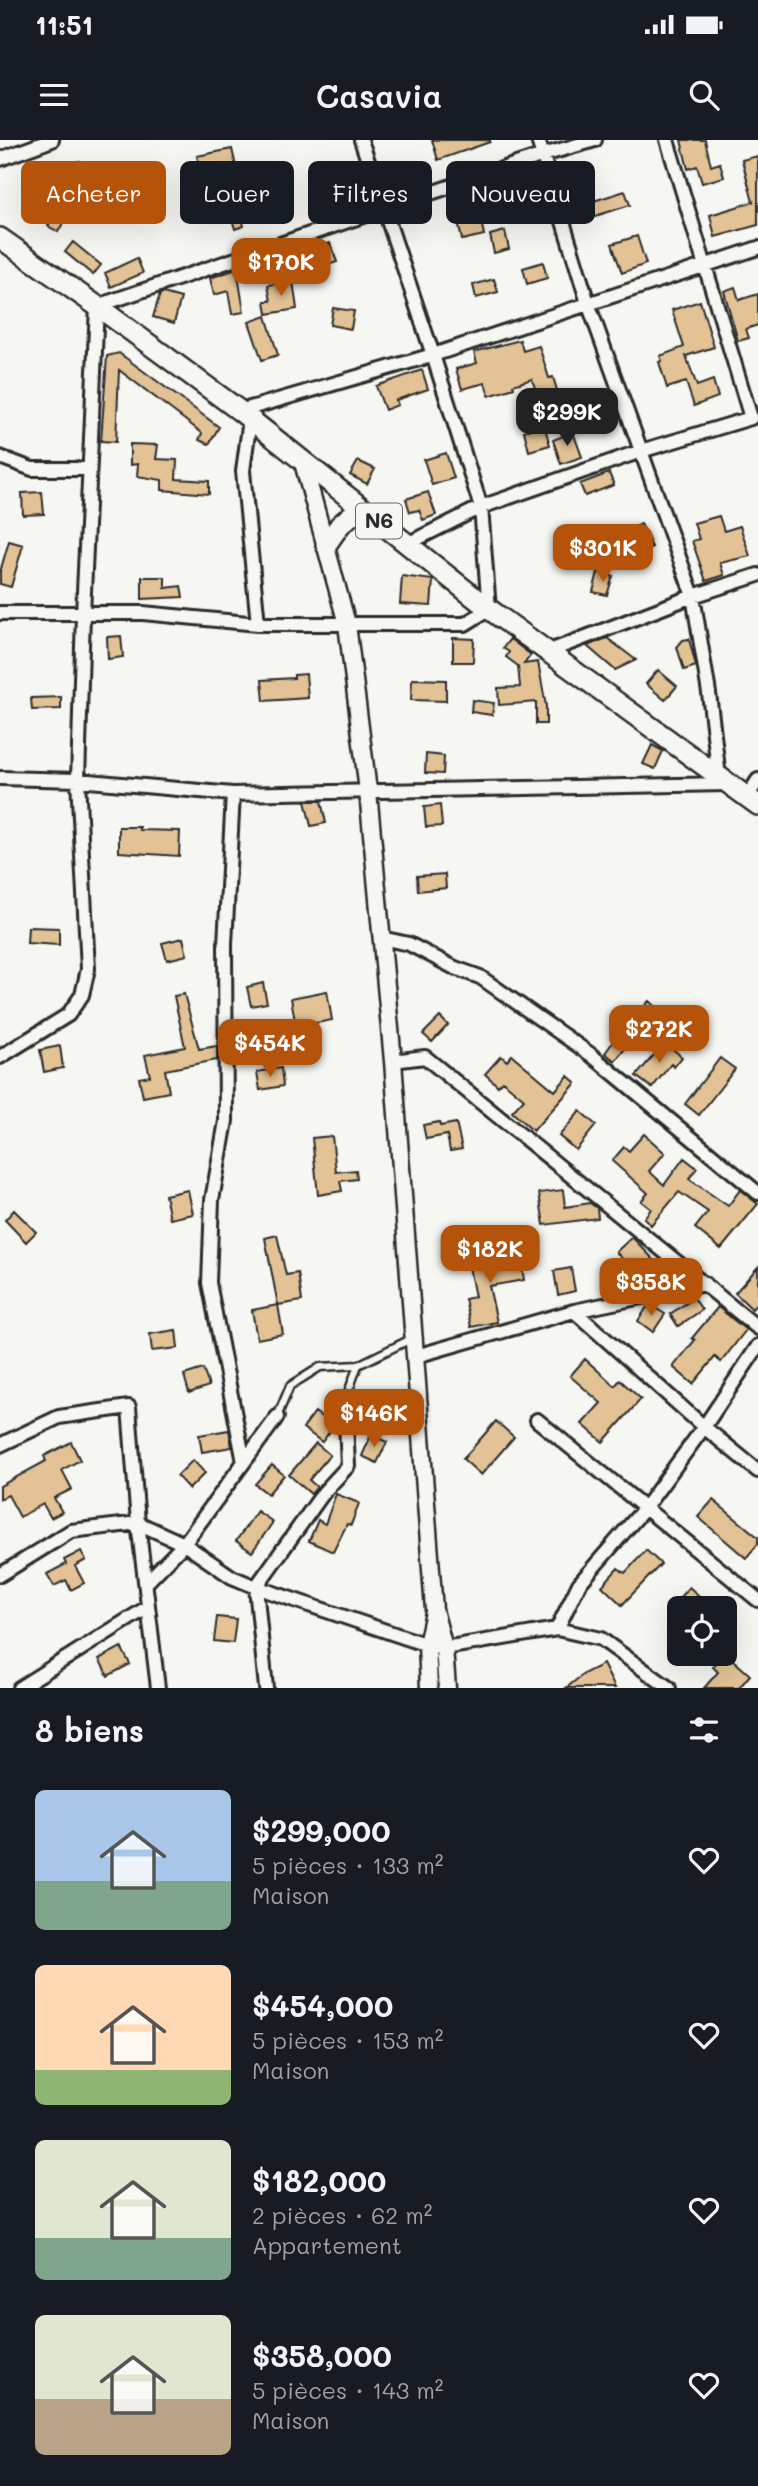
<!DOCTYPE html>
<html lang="fr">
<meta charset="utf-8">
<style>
:root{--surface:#171b24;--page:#242831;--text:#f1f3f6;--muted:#9ea1a6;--accent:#b45309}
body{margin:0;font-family:Mali,sans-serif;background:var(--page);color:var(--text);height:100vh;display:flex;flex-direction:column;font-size:26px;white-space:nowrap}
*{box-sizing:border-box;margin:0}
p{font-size:23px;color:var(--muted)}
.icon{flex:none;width:38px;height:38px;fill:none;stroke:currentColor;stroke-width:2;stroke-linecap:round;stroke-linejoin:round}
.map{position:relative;height:1548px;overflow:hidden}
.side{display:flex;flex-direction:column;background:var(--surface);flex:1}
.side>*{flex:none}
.top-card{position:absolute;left:21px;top:21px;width:718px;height:63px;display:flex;gap:14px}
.controls{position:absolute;left:667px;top:1456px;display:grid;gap:14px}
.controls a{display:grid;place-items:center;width:70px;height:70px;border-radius:10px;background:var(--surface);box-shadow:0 7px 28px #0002;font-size:35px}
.price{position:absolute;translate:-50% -60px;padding:0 16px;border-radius:14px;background:var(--accent);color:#fff;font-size:23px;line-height:46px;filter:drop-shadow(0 2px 4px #0008)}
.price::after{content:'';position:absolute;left:50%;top:42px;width:21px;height:16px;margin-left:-10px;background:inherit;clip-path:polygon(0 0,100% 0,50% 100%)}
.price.current{background:#222;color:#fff}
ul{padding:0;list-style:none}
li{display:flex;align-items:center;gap:21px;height:175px;padding:0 35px}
li span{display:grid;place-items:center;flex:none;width:196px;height:140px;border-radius:10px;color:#555}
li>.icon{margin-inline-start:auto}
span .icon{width:84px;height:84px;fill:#fffc;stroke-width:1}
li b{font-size:30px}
h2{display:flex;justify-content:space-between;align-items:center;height:84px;padding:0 35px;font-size:30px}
.tag{padding:0 24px;border-radius:10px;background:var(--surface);box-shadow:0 7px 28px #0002;font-size:24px;line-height:63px}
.tag.current{background:var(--accent);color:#fff}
.status{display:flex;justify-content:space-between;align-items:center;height:49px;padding:0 35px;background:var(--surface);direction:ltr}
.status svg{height:19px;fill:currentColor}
header{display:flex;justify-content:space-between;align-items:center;height:91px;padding:0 35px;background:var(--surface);font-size:32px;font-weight:600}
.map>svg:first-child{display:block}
</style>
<div class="status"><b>11:51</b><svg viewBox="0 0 49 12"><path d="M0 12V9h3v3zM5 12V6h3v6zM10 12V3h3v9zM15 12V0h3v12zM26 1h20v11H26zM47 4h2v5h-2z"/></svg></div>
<header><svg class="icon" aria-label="menu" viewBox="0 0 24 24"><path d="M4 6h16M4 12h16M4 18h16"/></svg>Casavia<svg class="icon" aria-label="search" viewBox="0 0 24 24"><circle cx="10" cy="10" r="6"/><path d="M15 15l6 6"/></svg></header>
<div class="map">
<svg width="758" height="1548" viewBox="0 0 758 1548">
<rect width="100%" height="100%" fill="#f6f6f2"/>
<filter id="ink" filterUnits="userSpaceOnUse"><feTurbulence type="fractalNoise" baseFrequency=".0143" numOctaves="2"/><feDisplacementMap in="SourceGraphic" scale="14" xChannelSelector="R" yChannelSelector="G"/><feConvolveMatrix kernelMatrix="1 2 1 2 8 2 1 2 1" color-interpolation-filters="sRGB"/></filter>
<g filter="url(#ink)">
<!-- building -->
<path fill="#e3c396" stroke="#2b2b2b" stroke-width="2" d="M432,0h58v2l-52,18z
M681,0h24l6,26 9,-3 4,14 -22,6 -5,-17 -9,3z
M232,9l5,22 18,-6 6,19 -25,8 8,34 -9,3 -10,-34 -20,5 2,4 -20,5 -5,-20 21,-5 -6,-28z
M758,16v69l-43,12 -5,-22 43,-13 -11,-42z
M80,21l5,27 -26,6 -6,-28z
M625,51l5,14 -44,14 -5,-14z
M59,66l10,6 -11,20 -10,-6z
M480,76l4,19 -22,5 -4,-19z
M505,91l4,18 -15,4 -4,-18z
M637,96l9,28 -24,9 -10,-29z
M73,102l28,23 -8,10 -28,-23z
M330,103l7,19 -17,6 -7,-19z
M137,118l6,15 -32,14 -6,-14z
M543,122l4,16 -20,6 -4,-16z
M237,129l7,43 -12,2 -4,-23 -14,4 -4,-17z
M494,139l4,13 -22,6 -3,-13z
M293,141l4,28 -30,5 -2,-13h6l-3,-16z
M735,147l4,13 19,-6v31l-12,4 3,9 -11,3 -14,-50z
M163,153l18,5 -7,25 -21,-6 7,-23z
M700,161l14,46 -28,9 11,30 16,-6 5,17 -24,9 -8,-24 -19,6 -8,-26 3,-1 -2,-5 24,-9 -12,-37z
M333,168l21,3 -3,18 -21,-4z
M266,176l12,39 -16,5 -13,-38z
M520,200l3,11 16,-5 10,32 4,-1 6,20 -19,7 -8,-25 -19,6 1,3 -25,8 -4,-13 -23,6 -6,-20 21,-6 -3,-11z
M119,213l100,74 -10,17 -10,-4 3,-7 -83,-63 -3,72 -15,-1 6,-85z
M422,230l6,19 -32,11 2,5 -13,5 -9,-24z
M592,254l4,14 -27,8 -4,-14z
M544,285l6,20 -21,6 -5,-20z
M573,292l9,25 -21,7 -8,-24z
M130,304l28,1 -2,14 21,1 -1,19 33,2v13l-47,-4v-10l-25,-4 1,-12 -8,1z
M446,313l8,25 -22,7 -8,-25z
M358,321l17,8 -8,15 -17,-9z
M609,333l5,12 -29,11 -5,-12z
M42,352l2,22 -21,1 -1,-22z
M428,352l8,23 -13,5 -4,-10 -9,2 -4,-13z
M719,376l5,15 16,-5 10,30 -30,7 4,12 -18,6 -14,-40 7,-2 -5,-16z
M641,384l11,23 -14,7 -11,-23z
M9,401l14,4 -12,42 -11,-3v-12z
M598,432l15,4 -6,19 -14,-3z
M402,436l31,4 -2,26 -31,-2z
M142,437h23v11l16,-2 2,11 -41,2z
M121,496l2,21 -15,2 -1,-22z
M453,498l21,1 -1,23h-20z
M607,498l29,22 -21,10 -28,-24z
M510,499l21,16 -7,9 14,-2 8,44v18h-10v-22l-37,3 -1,-17 22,-1 -2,-21 -12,-9 3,-5 -6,-4z
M689,499l7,27 -12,4 -7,-23 6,-7z
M658,530l19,16 -12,14 -19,-16z
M306,534l2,24 -44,3 -2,-21 32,-2v-3z
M412,539l34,1v21l-35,-1z
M61,557v12l-29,1 -1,-12z
M472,560l22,3 -2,12 -21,-3z
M652,605l11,6 -8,18 -12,-5z
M426,614l18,2 -1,18 -18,-1z
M305,661h16l5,22 -15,3z
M440,665l2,21 -16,1 -2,-20z
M119,687h21v3l40,1 -1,25 -60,-4z
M445,734l1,14 -28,3 -1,-15z
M28,787l31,1v17l-32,-2z
M183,798l4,17 -20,5 -5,-17z
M263,843l4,20 -16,3 -4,-19z
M327,851l5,29 -36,7 -5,-29z
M184,854l15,55 18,-3v14l-52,10 4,22 -26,5 -4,-19 11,-2 -5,-21 40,-8 -11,-51z
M649,861l27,23 -14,17 -28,-23z
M440,877l8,8 -16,17 -9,-8z
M618,895l11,9 -14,17 -10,-8z
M665,902l17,15 -8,10 -3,-3 -19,24 -16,-12z
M60,906l3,22 -19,4 -4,-22z
M512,915l43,36 13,-15 8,7 -43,48 -21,-19 12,-13 -21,-18 -5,5 -13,-12 16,-18 6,5z
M720,918l15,11 -36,46 -14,-11z
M281,928l2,18 -23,4 -3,-18z
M580,971l16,14 -20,25 -17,-14z
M439,982l1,4 16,-3 6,26 -12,2 -3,-16 -21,4 -3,-14z
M644,994l21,19 -16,18 15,14 20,-27 13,10 -8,11 39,27 12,-16 18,14 -37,45 -26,-21 13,-16 -29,-20 -28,33 -7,-7 7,-9 -10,-8 7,-8 -36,-32 12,-14 5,4z
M332,996l4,36 20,-2 1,9 -17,2 2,10 -24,4 -6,-57z
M188,1050l5,24 -23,5 -5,-24z
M563,1050l2,17 25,-4 7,5 1,10 -54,7 -5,-32z
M14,1070l22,22 -10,10 -21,-22z
M277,1095l9,40 12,-2 4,28 -24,4 -13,-67z
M632,1097l27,28 -17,16 -26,-29z
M482,1114l1,7 37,-6 4,25 -35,6 8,36 -26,5 -6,-28 10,-2 -8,-40z
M758,1127v35l-6,7 -17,-16z
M571,1128l4,23 -17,4 -4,-24z
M694,1158l8,12 -24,16 -8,-12z
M649,1164l16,10 -12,18 -15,-11z
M278,1165l5,29 -26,5 -5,-29z
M718,1167l28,23 -25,32 -6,-5 -22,27 -20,-17 22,-27 -3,-2z
M176,1190l2,18 -26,3 -2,-17z
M585,1219l30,27 5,-6 21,19 -38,43 -21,-18 19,-21 -31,-27z
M203,1229l6,17 -20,7 -5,-18z
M315,1272l19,14 -12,16 -19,-14z
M496,1281l18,16 -33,38 -18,-16z
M229,1290l3,17 -30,5 -3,-17z
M371,1295l16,7 -10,21 -15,-7z
M71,1302l9,18 -18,10 10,19 -18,9 8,14 -11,6 -8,-14 -23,13 -12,-22 -8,4v-13l46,-25 -2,-5z
M316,1303l14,12 -21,25 8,7 -6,7 -22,-19z
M193,1320l12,13 -16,16 -12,-13z
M272,1325l12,10 -16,19 -13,-10z
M336,1354l23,9 -8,22 -4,-1 -14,28 -24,-11 9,-21 7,4z
M713,1360l45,37v7l-12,14 -48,-41z
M257,1371l16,11 -21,30 -16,-11z
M646,1410l15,14 -39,41 -20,-19 16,-18 7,5z
M81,1411l5,9 -11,6 9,17 -13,7 -5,-10 -12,6 -7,-12 19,-10 -2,-4z
M689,1447l24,21h-43z
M217,1477l19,2 -3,24 -19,-2z
M121,1507l9,17 -22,12 -9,-17z
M725,1513l25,22 -11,13h-35l14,-16 -5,-5z
M603,1524l12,24h-49l19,-15z"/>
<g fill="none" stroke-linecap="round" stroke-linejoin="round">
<defs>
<path id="service" d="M345,1261l13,-36 55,-27
M277,1277l13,-31 30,-19 38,-2"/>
<path id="minor" d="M538,0l50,163 105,293 16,97 10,84
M0,19l52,-19
M240,271l193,-56 325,-107
M250,279l-7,52 15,153
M0,317l32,12h57
M407,404l74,-37 160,-56 110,-33 -84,-278
M0,473h143l115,11h207l24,-15 -8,-102 -48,-152 -72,-215
M547,512l146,-56 65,-21
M0,638l78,2 155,14 494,-10
M233,654l-8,150 1,177 -14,79 -3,83 35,179
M747,657l11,-17
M381,798l28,6 46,24 25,9 110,77 168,139
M0,917l68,-42 14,-20 6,-26 -10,-189 5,-166 14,-308 446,-151 52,-15
M393,921l32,-4 333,271
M574,1171l130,116 54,44
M416,1216l158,-45 131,-27
M537,1280l221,180
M0,1305l59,-28 70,-10 9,116 20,165
M0,1435l71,-44 67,-8 46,21 48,33 24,10 171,58 17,3 113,-19 44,10 68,49
M146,1443l38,-39 93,-127
M557,1489l22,-45 65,-75 60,-82 54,-81
M19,1548l129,-81
M266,1548l-10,-101 68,-95 24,-26 -3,-65"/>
<path id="secondary" d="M302,319l45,165 21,167 25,270 41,549 10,38 3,40
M429,1548l-2,-43 7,-33"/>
<path id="trunk" d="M0,98l97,68 143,105 249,198 269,196
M326,405l14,-20 21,-18"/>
</defs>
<!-- service casing -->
<use href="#service" stroke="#2b2b2b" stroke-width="11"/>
<!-- minor casing -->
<use href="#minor" stroke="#2b2b2b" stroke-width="18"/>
<!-- secondary casing -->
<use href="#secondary" stroke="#2b2b2b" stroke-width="21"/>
<!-- trunk casing -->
<use href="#trunk" stroke="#2b2b2b" stroke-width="24"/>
<!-- service -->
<use href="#service" stroke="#f6f6f2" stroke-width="6"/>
<!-- minor -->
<use href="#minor" stroke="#f6f6f2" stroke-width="12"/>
<!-- secondary -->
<use href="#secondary" stroke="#f6f6f2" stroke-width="16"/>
<!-- trunk -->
<use href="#trunk" stroke="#f6f6f2" stroke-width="19"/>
</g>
</g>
<g text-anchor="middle" stroke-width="7" stroke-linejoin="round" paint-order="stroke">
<!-- shield labels -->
<rect fill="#f6f6f2" stroke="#686867" stroke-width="2" x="356" y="363.5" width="46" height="35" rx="5"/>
<g font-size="21" font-weight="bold" fill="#2b2b2b">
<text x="379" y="388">N6</text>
</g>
</g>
</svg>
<div class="controls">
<a><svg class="icon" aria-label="locate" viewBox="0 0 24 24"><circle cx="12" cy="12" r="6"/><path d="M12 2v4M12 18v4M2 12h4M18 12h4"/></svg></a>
</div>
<b class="price" style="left:281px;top:158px">$170K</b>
<b class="price current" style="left:567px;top:308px">$299K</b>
<b class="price" style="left:603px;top:444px">$301K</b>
<b class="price" style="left:659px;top:925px">$272K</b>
<b class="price" style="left:270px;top:939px">$454K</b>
<b class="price" style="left:490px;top:1145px">$182K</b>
<b class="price" style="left:651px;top:1178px">$358K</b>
<b class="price" style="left:374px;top:1309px">$146K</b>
<div class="top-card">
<a class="tag current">Acheter</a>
<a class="tag">Louer</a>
<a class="tag">Filtres</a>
<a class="tag">Nouveau</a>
</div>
</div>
<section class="side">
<h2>8 biens<svg class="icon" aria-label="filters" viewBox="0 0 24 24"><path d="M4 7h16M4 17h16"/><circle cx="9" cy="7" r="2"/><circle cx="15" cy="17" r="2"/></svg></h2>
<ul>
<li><span style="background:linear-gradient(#a9c7e8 65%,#7fa58c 0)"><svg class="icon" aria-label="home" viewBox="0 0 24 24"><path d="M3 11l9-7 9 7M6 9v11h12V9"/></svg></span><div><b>$299,000</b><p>5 pièces · 133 m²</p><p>Maison</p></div><svg class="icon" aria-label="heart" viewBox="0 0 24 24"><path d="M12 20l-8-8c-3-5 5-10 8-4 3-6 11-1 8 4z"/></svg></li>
<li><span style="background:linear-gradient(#ffd9b3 75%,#8fb573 0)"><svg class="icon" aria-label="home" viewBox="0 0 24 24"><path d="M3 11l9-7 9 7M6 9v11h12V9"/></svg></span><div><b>$454,000</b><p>5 pièces · 153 m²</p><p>Maison</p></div><svg class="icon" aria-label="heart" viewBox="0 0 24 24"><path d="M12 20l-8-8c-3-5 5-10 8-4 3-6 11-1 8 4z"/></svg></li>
<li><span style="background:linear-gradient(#dfe7d0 70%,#7fa58c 0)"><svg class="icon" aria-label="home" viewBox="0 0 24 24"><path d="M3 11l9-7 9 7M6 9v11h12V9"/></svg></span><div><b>$182,000</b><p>2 pièces · 62 m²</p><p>Appartement</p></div><svg class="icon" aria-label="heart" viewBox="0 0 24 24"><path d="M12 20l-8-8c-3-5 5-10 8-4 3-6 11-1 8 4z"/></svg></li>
<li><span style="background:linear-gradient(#dfe7d0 60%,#b9a48a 0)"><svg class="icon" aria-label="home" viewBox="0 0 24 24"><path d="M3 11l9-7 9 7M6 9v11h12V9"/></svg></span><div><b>$358,000</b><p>5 pièces · 143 m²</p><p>Maison</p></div><svg class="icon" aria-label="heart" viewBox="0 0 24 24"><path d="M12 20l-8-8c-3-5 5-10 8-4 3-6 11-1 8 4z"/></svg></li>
</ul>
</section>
